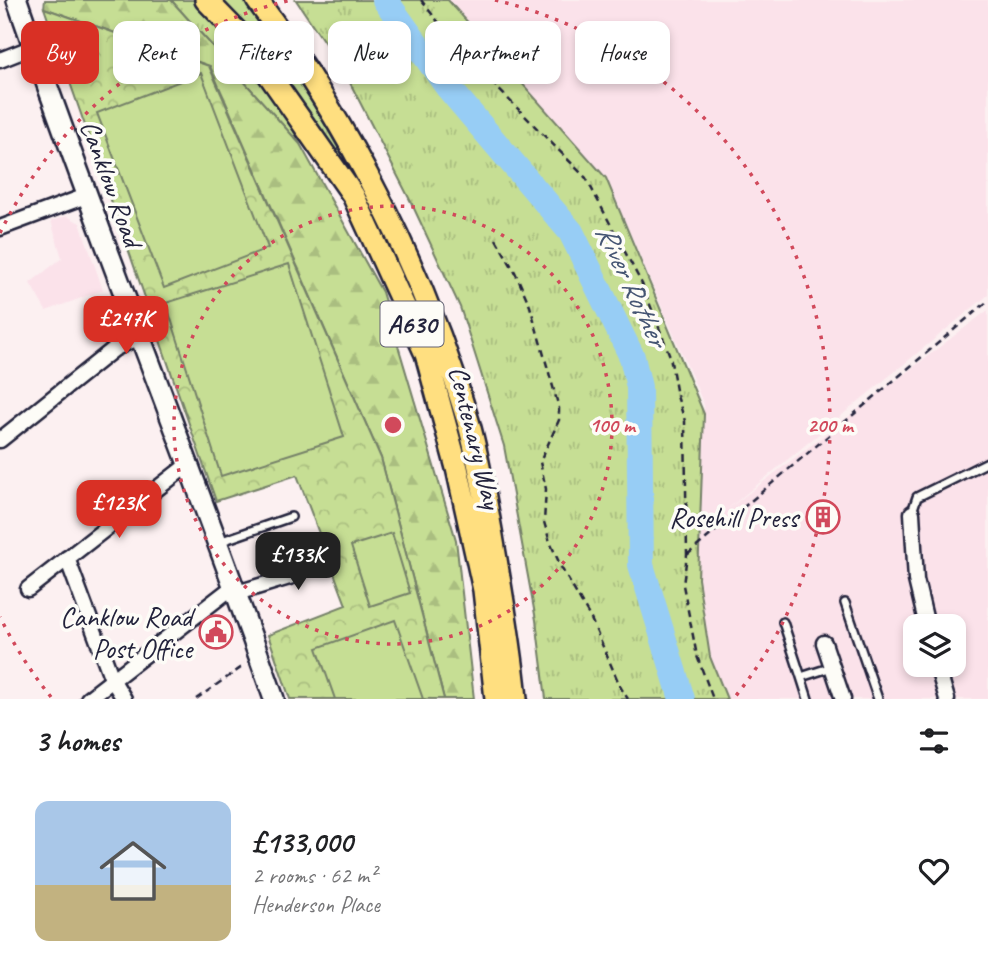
<!DOCTYPE html>
<meta charset="utf-8">
<style>
:root{--surface:#fff;--page:#f2f2f2;--text:#202124;--muted:#757577;--line:#e0e0e0;--accent:#d93025}
body{margin:0;font-family:Caveat,sans-serif;background:var(--page);color:var(--text);height:100vh;display:flex;flex-direction:column;font-size:26px;white-space:nowrap}
*{box-sizing:border-box;margin:0}
p{font-size:23px;color:var(--muted)}
.icon{flex:none;width:38px;height:38px;fill:none;stroke:currentColor;stroke-width:2;stroke-linecap:round;stroke-linejoin:round}
.map{position:relative;height:699px;overflow:hidden}
.side{display:flex;flex-direction:column;background:var(--surface);flex:1}
.side>*{flex:none}
.guide{position:absolute;left:21px;top:21px;width:947px;height:63px;display:flex;gap:14px}
.tools{position:absolute;left:903px;top:614px;display:grid;gap:14px}
.tools a{display:grid;place-items:center;width:63px;height:63px;border-radius:14px;background:var(--surface);box-shadow:0 4px 10px #0003;font-size:35px}
.price{position:absolute;translate:-50% -60px;padding:0 16px;border-radius:14px;background:var(--accent);color:#fff;font-size:23px;line-height:46px;filter:drop-shadow(0 2px 4px #0008)}
.price::after{content:'';position:absolute;left:50%;top:42px;width:21px;height:16px;margin-left:-10px;background:inherit;clip-path:polygon(0 0,100% 0,50% 100%)}
.price.current{background:#222;color:#fff}
ul{padding:0;list-style:none}
li{display:flex;align-items:center;gap:21px;height:175px;padding:0 35px}
li+li{border-top:2px solid var(--line)}
li span{display:grid;place-items:center;flex:none;width:196px;height:140px;border-radius:14px;color:#555}
li>.icon{margin-inline-start:auto}
span .icon{width:84px;height:84px;fill:#fffc;stroke-width:1}
li b{font-size:30px}
h2{display:flex;justify-content:space-between;align-items:center;height:84px;padding:0 35px;font-size:30px}
.chip{padding:0 24px;border-radius:14px;background:var(--surface);box-shadow:0 4px 10px #0003;font-size:24px;line-height:63px}
.chip.current{background:var(--accent);color:#fff}
.map>svg:first-child{display:block}
</style>
<div class="map">
<svg width="988" height="699" viewBox="0 0 988 699">
<defs>
<pattern id="grass-tufts" width="24" height="20" patternUnits="userSpaceOnUse" patternTransform="scale(1.75)"><rect width="24" height="20" fill="#c6de94"/><path d="M3 7l-1-3M5 7V3M7 7l1-3M15 17l-1-3M17 17v-4M19 17l1-3" fill="none" stroke="#aabe80"/></pattern>
<pattern id="forest-firs" width="22" height="20" patternUnits="userSpaceOnUse" patternTransform="scale(1.75)"><rect width="22" height="20" fill="#c6de94"/><path d="M5 1l3.5 6h-7zM16 11l3.5 6h-7z" fill="#aabe80"/></pattern>
<pattern id="park-crowns" width="20" height="18" patternUnits="userSpaceOnUse" patternTransform="scale(1.75)"><rect width="20" height="18" fill="#c6de94"/><path d="M2 6a3 3 0 1 1 6 0M12 15a3 3 0 1 1 6 0" fill="none" stroke="#aabe80"/></pattern>
</defs>
<rect width="100%" height="100%" fill="#fcf0f1"/>
<filter id="ink" filterUnits="userSpaceOnUse"><feTurbulence type="fractalNoise" baseFrequency=".0143" numOctaves="2"/><feDisplacementMap in="SourceGraphic" scale="14" xChannelSelector="R" yChannelSelector="G"/><feConvolveMatrix kernelMatrix="1 2 1 2 8 2 1 2 1" color-interpolation-filters="sRGB"/></filter>
<g filter="url(#ink)">
<!-- built -->
<path fill="#fbe2ea" fill-rule="evenodd" d="M448,0h540v295l-264,217 264,-202v389h-261l-17,-42 -12,-78 6,-174 -98,-227zM915,626h39v39h-39z
M67,216l13,7 23,67 -57,21 -16,-28 32,-25 -11,-37z"/>
<!-- grass -->
<path fill="url(#grass-tufts)" stroke="#748068" stroke-width="2" d="M171,0h22l4,4c38,43 80,87 103,140z
M220,0h24c48,63 85,130 122,199 -45,-69 -90,-138 -146,-199z
M296,0h152l158,178 98,236 -6,165 12,78 17,42h-181l-10,-79 -32,-174 -44,-139 -49,-105 -66,-129z"/>
<!-- forest -->
<path fill="url(#forest-firs)" stroke="#748068" stroke-width="2" d="M45,0h126l129,144 82,148 74,248 18,159h-30l-63,-241 -171,-392 -166,-58z"/>
<!-- park -->
<path fill="url(#park-crowns)" stroke="#748068" stroke-width="2" d="M44,8l165,58 172,392 63,241h-154l-22,-64 78,-30 -49,-130 -81,26z"/>
<!-- pitch -->
<path fill="#c6de94" stroke="#748068" stroke-width="2" d="M201,73l67,175 -104,40 -67,-175z
M289,264l55,173 -123,39 -55,-173z
M392,533l18,60 -40,13 -19,-60z
M395,620l28,79h-88l-18,-51z"/>
<g fill="none" stroke-linecap="round" stroke-linejoin="round">
<!-- river -->
<path stroke="#97cdf5" stroke-width="26" d="M385,0l62,86 124,146 61,125 7,30 2,178 41,134"/>
<defs>
<path id="lane" d="M912,512l5,-15 71,-35
M219,542l72,-25
M845,603l33,96
M783,622l18,55
M808,699l-7,-22 31,-10"/>
<path id="street" d="M0,60l33,-13
M0,228l86,-32
M0,440l114,-91 26,-13
M912,513l4,67 11,46
M67,558l45,121 12,20
M28,589l162,-126
M237,593l59,-18 -8,-26
M824,643l19,56
M937,665l10,34
M88,699l146,-113"/>
<path id="secondary" d="M17,0c81,235 175,465 257,699"/>
<path id="primary" d="M206,0l38,39 109,156 73,159 31,114 27,122 12,109
M257,0c93,126 167,271 211,421 11,38 17,77 24,115 9,54 19,108 24,163"/>
</defs>
<!-- lane casing -->
<use href="#lane" stroke="#22223b" stroke-width="12"/>
<!-- street casing -->
<use href="#street" stroke="#22223b" stroke-width="19"/>
<!-- secondary casing -->
<use href="#secondary" stroke="#22223b" stroke-width="24"/>
<!-- primary casing -->
<use href="#primary" stroke="#22223b" stroke-width="26"/>
<!-- path -->
<path stroke="#22223b" stroke-width="2.5" stroke-dasharray="7 5" stroke-linecap="butt" d="M421,0l40,51 125,127 56,106 28,72 7,40 8,25 2,134 -4,30 14,71 16,43
M496,239l19,33 15,34 29,102v12l-19,42 6,27 -2,33 6,20 12,27 29,50 30,69 7,11
M687,555l301,-254
M196,699l49,-34"/>
<!-- lane -->
<use href="#lane" stroke="#fdfcf7" stroke-width="7"/>
<!-- street -->
<use href="#street" stroke="#fdfcf7" stroke-width="14"/>
<!-- secondary -->
<use href="#secondary" stroke="#fdfcf7" stroke-width="19"/>
<!-- primary -->
<use href="#primary" stroke="#ffdf80" stroke-width="21"/>
</g>
</g>
<!-- distance rings -->
<g fill="none" stroke="#d1495b" stroke-width="3.5" stroke-dasharray="3.5 7">
<circle cx="393" cy="425" r="219"/>
<path d="M51 697A437 437 0 0 1 0 617M0 233A437 437 0 0 1 291 0M495 0A437 437 0 0 1 735 697"/>
</g>
<!-- icons -->
<defs>
<symbol id="building-ring" viewBox="-11 -11 22 22"><circle r="9.5" fill="#fdfcf7" stroke="#d1495b" stroke-width="1.5"/><path d="M-4-6H4V6H1V3H-1V6H-4ZM-2.5-4.3h1.7v1.8h-1.7ZM.8-4.3h1.7v1.8H.8ZM-2.5-1h1.7V.8h-1.7ZM.8-1h1.7V.8H.8Z" fill="#d1495b"/></symbol>
<symbol id="civic-ring" viewBox="-11 -11 22 22"><circle r="9.5" fill="#fdfcf7" stroke="#d1495b" stroke-width="1.5"/><path d="M-.6-6.5H3V-4.5H.6V-3L4-1V1h2V6H-6V1h2V-1L-.6-3ZM-1.2 2.5V6h2.4V2.5Z" fill="#d1495b"/></symbol>
</defs>
<g fill-rule="evenodd">
<use href="#building-ring" x="804" y="498" width="38" height="38"/>
<use href="#civic-ring" x="197" y="613" width="38" height="38"/>
</g>
<g text-anchor="middle" stroke-width="7" stroke-linejoin="round" paint-order="stroke">
<!-- shield labels -->
<rect fill="#fdfcf7" stroke="#646373" stroke-width="2" x="380.5" y="301.5" width="63" height="45" rx="5"/>
<g font-size="26" font-weight="bold" fill="#22223b">
<text x="412" y="333">A630</text>
</g>
<!-- street labels -->
<g font-size="28" fill="#22223b" stroke="#fdfcf7">
<text transform="translate(112 183) rotate(70)" y="10">Canklow Road</text>
<text transform="translate(476 437) rotate(76)" y="10">Centenary Way</text>
</g>
<!-- poi labels -->
<g font-size="28" fill="#22223b" stroke="#fdfcf7" text-anchor="end">
<text x="798" y="527">Rosehill Press</text>
<text x="192" y="626">Canklow Road<tspan x="192" dy="32">Post Office</tspan></text>
</g>
<!-- water labels -->
<g font-size="30" font-style="italic" fill="#455573" stroke="#fdfcf7">
<text transform="translate(632 285) rotate(65)" y="10">River Rother</text>
</g>
</g>
<circle cx="393" cy="425" r="10" fill="#d1495b" stroke="#fdfcf7" stroke-width="3.5"/>
<g font-size="21" text-anchor="middle" font-weight="bold" fill="#d1495b" stroke="#fdfcf7" stroke-width="7" stroke-linejoin="round" paint-order="stroke">
<text x="612" y="432">100 m</text>
<text x="830" y="432">200 m</text>
</g>
</svg>
<div class="tools">
<a><svg class="icon" aria-label="layers" viewBox="0 0 24 24"><path d="M12 4l9 5-9 5-9-5zM3 14l9 5 9-5"/></svg></a>
</div>
<b class="price" style="left:126px;top:356px">£247K</b>
<b class="price" style="left:119px;top:540px">£123K</b>
<b class="price current" style="left:298px;top:592px">£133K</b>
<div class="guide">
<a class="chip current">Buy</a>
<a class="chip">Rent</a>
<a class="chip">Filters</a>
<a class="chip">New</a>
<a class="chip">Apartment</a>
<a class="chip">House</a>
</div>
</div>
<section class="side">
<h2>3 homes<svg class="icon" aria-label="filters" viewBox="0 0 24 24"><path d="M4 7h16M4 17h16"/><circle cx="9" cy="7" r="2"/><circle cx="15" cy="17" r="2"/></svg></h2>
<ul>
<li><span style="background:linear-gradient(#a9c7e8 60%,#c2b280 0)"><svg class="icon" aria-label="home" viewBox="0 0 24 24"><path d="M3 11l9-7 9 7M6 9v11h12V9"/></svg></span><div><b>£133,000</b><p>2 rooms · 62 m²</p><p>Henderson Place</p></div><svg class="icon" aria-label="heart" viewBox="0 0 24 24"><path d="M12 20l-8-8c-3-5 5-10 8-4 3-6 11-1 8 4z"/></svg></li>
</ul>
</section>
